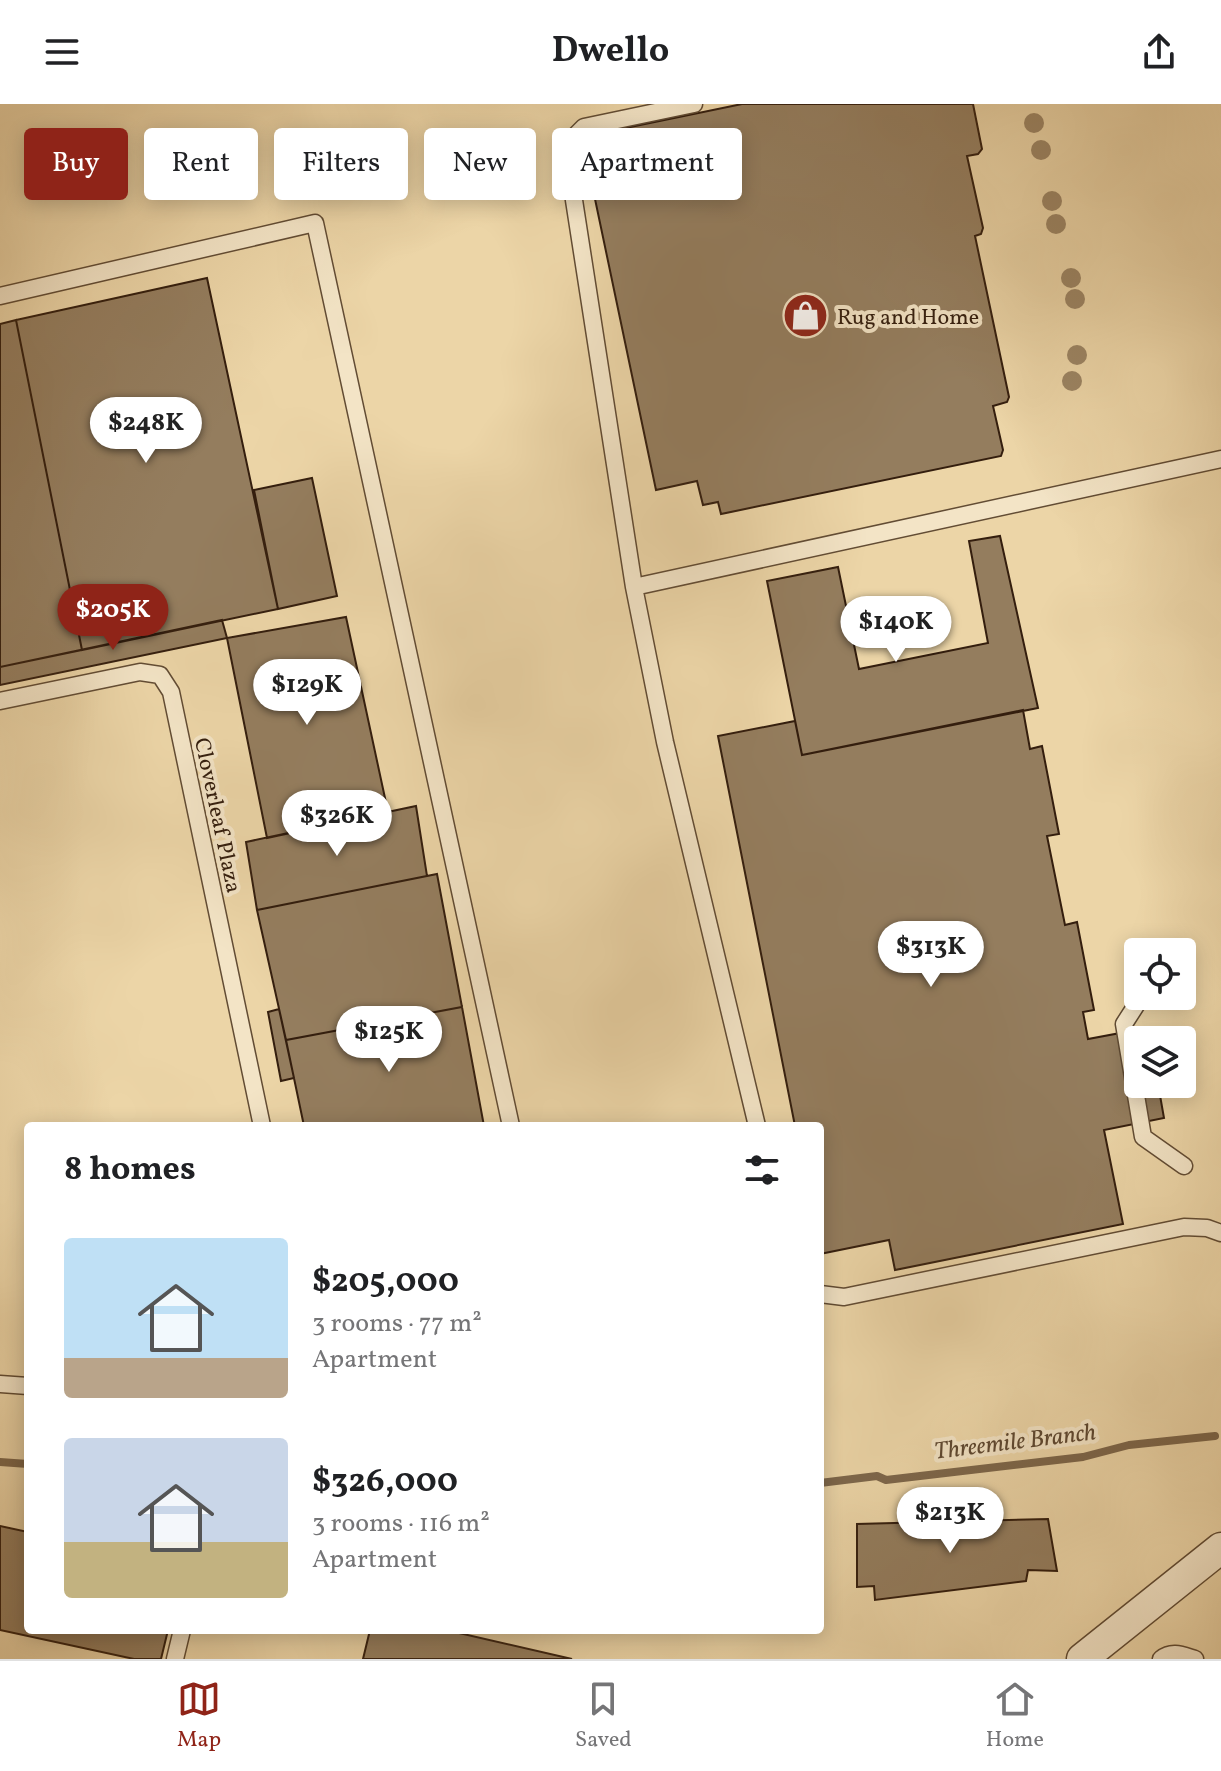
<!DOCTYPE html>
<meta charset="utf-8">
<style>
:root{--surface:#fff;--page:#f2f2f2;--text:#202124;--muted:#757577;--line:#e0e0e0;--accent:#8f2418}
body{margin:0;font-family:Vollkorn,serif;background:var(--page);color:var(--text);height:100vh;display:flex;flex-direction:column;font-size:30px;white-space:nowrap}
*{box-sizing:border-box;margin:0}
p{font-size:26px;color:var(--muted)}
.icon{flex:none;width:44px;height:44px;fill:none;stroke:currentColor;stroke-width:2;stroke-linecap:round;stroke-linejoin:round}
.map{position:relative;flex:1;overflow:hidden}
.sheet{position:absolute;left:24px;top:1018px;width:800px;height:512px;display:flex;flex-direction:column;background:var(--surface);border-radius:8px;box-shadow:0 4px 20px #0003}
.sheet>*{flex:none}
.banner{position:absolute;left:24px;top:24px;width:800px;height:72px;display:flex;gap:16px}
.fabs{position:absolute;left:1124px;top:834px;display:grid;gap:16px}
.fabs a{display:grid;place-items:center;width:72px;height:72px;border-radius:8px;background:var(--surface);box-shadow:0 4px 20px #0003;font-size:40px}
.price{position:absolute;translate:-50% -68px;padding:0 18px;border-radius:28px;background:#fff;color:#222;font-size:26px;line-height:52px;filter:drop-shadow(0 2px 4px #0008)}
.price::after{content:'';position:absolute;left:50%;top:48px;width:24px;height:18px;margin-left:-12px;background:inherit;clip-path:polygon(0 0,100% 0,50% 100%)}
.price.active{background:var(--accent);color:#fff}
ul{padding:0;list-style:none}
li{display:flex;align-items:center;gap:24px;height:200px;padding:0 40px}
li span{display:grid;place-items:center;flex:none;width:224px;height:160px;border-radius:8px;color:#555}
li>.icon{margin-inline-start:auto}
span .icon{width:96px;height:96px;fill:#fffc;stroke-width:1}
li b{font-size:34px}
h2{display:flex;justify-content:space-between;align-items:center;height:96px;padding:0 40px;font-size:34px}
.pill{padding:0 28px;border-radius:8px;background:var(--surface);box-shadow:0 4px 20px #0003;font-size:28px;line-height:72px}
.pill.active{background:var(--accent);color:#fff}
header{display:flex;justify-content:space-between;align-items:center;height:104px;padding:0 40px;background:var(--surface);font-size:36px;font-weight:700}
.tabs{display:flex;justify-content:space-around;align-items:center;height:112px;border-top:2px solid var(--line);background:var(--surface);font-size:22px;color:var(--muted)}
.tabs a{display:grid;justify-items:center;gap:4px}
.tabs .active{color:var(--accent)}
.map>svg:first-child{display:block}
</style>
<header><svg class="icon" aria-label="menu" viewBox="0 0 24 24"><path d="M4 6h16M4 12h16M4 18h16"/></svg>Dwello<svg class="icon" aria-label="share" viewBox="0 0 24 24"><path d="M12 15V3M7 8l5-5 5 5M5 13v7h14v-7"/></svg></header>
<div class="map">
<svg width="1221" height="1555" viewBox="0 0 1221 1555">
<rect width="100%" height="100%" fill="#ecd5a7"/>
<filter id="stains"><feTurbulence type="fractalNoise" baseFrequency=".0025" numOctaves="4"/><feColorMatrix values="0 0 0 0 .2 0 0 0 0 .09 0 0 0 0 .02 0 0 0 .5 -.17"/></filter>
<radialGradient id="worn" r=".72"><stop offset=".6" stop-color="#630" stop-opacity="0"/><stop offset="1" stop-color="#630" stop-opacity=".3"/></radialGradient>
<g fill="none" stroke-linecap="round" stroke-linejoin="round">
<!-- stream -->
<path stroke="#7d674b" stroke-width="8" d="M0,1358l28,2
M820,1379l57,-7 9,4 197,-23 46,-12 86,-9"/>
</g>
<!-- building -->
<path fill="#947d5e" stroke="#341e0e" stroke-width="2" d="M742,0h231l9,45 -4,5 -11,2 16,72 -2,6 -6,2 34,161 -2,5 -14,4 10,44 -2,6 -280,58 -3,-12 -15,3 -6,-24 -41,9 -74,-353z
M207,174l71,331 -196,41 -66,-330z
M16,216l66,330 -82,17v-343z
M312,374l25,118 -59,13 -24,-119z
M1000,432l38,172 -236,47 -35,-174 71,-14 21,102 129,-26 -19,-102z
M346,513l42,195 -121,26 -40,-200z
M222,516l5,18 -227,47v-18z
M1023,606l7,39 12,-3 17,88 -12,2 18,89 12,-3 17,88 -11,2 5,27 59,-11 2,12h-11v44h20l6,34 -60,12 19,94 -228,46 -6,-30 -69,14v-128h-25l-77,-390 77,-15 7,34z
M416,702l11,70 -170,34 -11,-68z
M437,770l25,133 -176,33 -29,-130z
M462,903l22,119h-180l-18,-86z
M279,905l15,69 -13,3 -13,-69z
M1048,1415l9,52 -29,-1 -2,11 -151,19 -1,-14 -17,1v-63z
M0,1422l28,6v98h140l-7,29h-27l-134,-29z
M370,1526h76l126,29h-209z"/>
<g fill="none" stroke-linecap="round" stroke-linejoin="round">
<defs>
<path id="service" d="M694,0l-110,23 -13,13 -4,15 67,432 31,155 92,384
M0,192l315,-73 196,903
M634,483l587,-128
M0,597l140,-29 20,3 11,17 91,434
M1142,892l-18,28 19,113 41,29
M820,1190l24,3 340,-70 23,1 14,5
M0,1280l28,2
M175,1555l7,-29
M1161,1555c11,-9 21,-4 34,0"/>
<path id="minor" d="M1082,1555l139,-111"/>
</defs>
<!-- service casing -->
<use href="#service" stroke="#624c34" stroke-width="19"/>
<!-- minor casing -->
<use href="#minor" stroke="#624c34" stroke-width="33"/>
<!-- service -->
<use href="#service" stroke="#f3e4c6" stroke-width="16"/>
<!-- minor -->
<use href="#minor" stroke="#f3e4c6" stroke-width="30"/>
</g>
<!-- trees -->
<g fill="#9c8564">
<circle cx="1034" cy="19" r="10"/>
<circle cx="1041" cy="46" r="10"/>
<circle cx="1052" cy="97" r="10"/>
<circle cx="1056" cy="120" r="10"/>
<circle cx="1071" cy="174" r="10"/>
<circle cx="1075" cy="195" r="10"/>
<circle cx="1077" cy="251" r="10"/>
<circle cx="1072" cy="277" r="10"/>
</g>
<!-- icons -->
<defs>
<symbol id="shop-disc" viewBox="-11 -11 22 22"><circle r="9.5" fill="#8f2418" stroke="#f3e4c6"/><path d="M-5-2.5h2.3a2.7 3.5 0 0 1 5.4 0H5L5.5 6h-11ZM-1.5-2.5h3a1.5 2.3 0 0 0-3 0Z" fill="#fff"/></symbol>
</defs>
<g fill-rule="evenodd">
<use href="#shop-disc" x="780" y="186" width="51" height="51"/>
</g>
<g text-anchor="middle" stroke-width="8" stroke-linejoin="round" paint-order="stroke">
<!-- poi labels -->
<g font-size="22" fill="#341e0e" stroke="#f3e4c6" text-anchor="start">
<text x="837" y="220">Rug and Home</text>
</g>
<!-- street labels -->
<g font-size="22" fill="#341e0e" stroke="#f3e4c6">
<text transform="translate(219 711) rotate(78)" y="8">Cloverleaf Plaza</text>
</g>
<!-- water labels -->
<g font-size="24" font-style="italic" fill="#5e4831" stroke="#f3e4c6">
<text transform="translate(1015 1337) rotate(-7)" y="8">Threemile Branch</text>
</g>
</g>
<rect width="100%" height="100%" filter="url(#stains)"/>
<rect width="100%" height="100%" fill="url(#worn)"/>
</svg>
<div class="fabs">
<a><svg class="icon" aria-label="locate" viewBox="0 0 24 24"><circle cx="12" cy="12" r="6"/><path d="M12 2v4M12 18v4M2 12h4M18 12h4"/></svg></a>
<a><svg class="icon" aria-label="layers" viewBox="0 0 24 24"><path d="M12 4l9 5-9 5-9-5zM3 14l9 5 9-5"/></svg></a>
</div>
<b class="price" style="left:146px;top:361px">$248K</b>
<b class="price active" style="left:113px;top:548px">$205K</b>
<b class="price" style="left:896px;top:560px">$140K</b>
<b class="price" style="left:307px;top:623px">$129K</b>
<b class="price" style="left:337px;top:754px">$326K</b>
<b class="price" style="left:931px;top:885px">$313K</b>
<b class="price" style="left:389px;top:970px">$125K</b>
<b class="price" style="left:950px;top:1451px">$213K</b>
<div class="banner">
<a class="pill active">Buy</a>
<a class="pill">Rent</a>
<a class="pill">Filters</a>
<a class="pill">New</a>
<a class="pill">Apartment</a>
</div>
<section class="sheet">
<h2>8 homes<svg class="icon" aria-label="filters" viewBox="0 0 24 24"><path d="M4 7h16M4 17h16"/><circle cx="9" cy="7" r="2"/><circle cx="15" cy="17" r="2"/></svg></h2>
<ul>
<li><span style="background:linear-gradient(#bfe0f5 75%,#b9a48a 0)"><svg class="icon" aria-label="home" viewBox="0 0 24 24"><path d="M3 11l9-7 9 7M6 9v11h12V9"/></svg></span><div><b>$205,000</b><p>3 rooms · 77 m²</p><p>Apartment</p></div></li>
<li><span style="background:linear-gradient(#c9d6e8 65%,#c2b280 0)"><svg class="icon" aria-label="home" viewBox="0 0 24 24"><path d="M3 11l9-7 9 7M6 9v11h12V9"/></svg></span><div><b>$326,000</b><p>3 rooms · 116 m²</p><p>Apartment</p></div></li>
</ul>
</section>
</div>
<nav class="tabs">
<a class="active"><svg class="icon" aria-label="map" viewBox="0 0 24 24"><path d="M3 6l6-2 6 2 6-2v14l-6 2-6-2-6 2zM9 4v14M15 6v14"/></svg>Map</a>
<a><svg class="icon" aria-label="saved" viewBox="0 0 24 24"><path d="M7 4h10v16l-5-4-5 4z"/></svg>Saved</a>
<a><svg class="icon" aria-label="home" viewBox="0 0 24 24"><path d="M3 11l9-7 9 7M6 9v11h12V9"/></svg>Home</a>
</nav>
